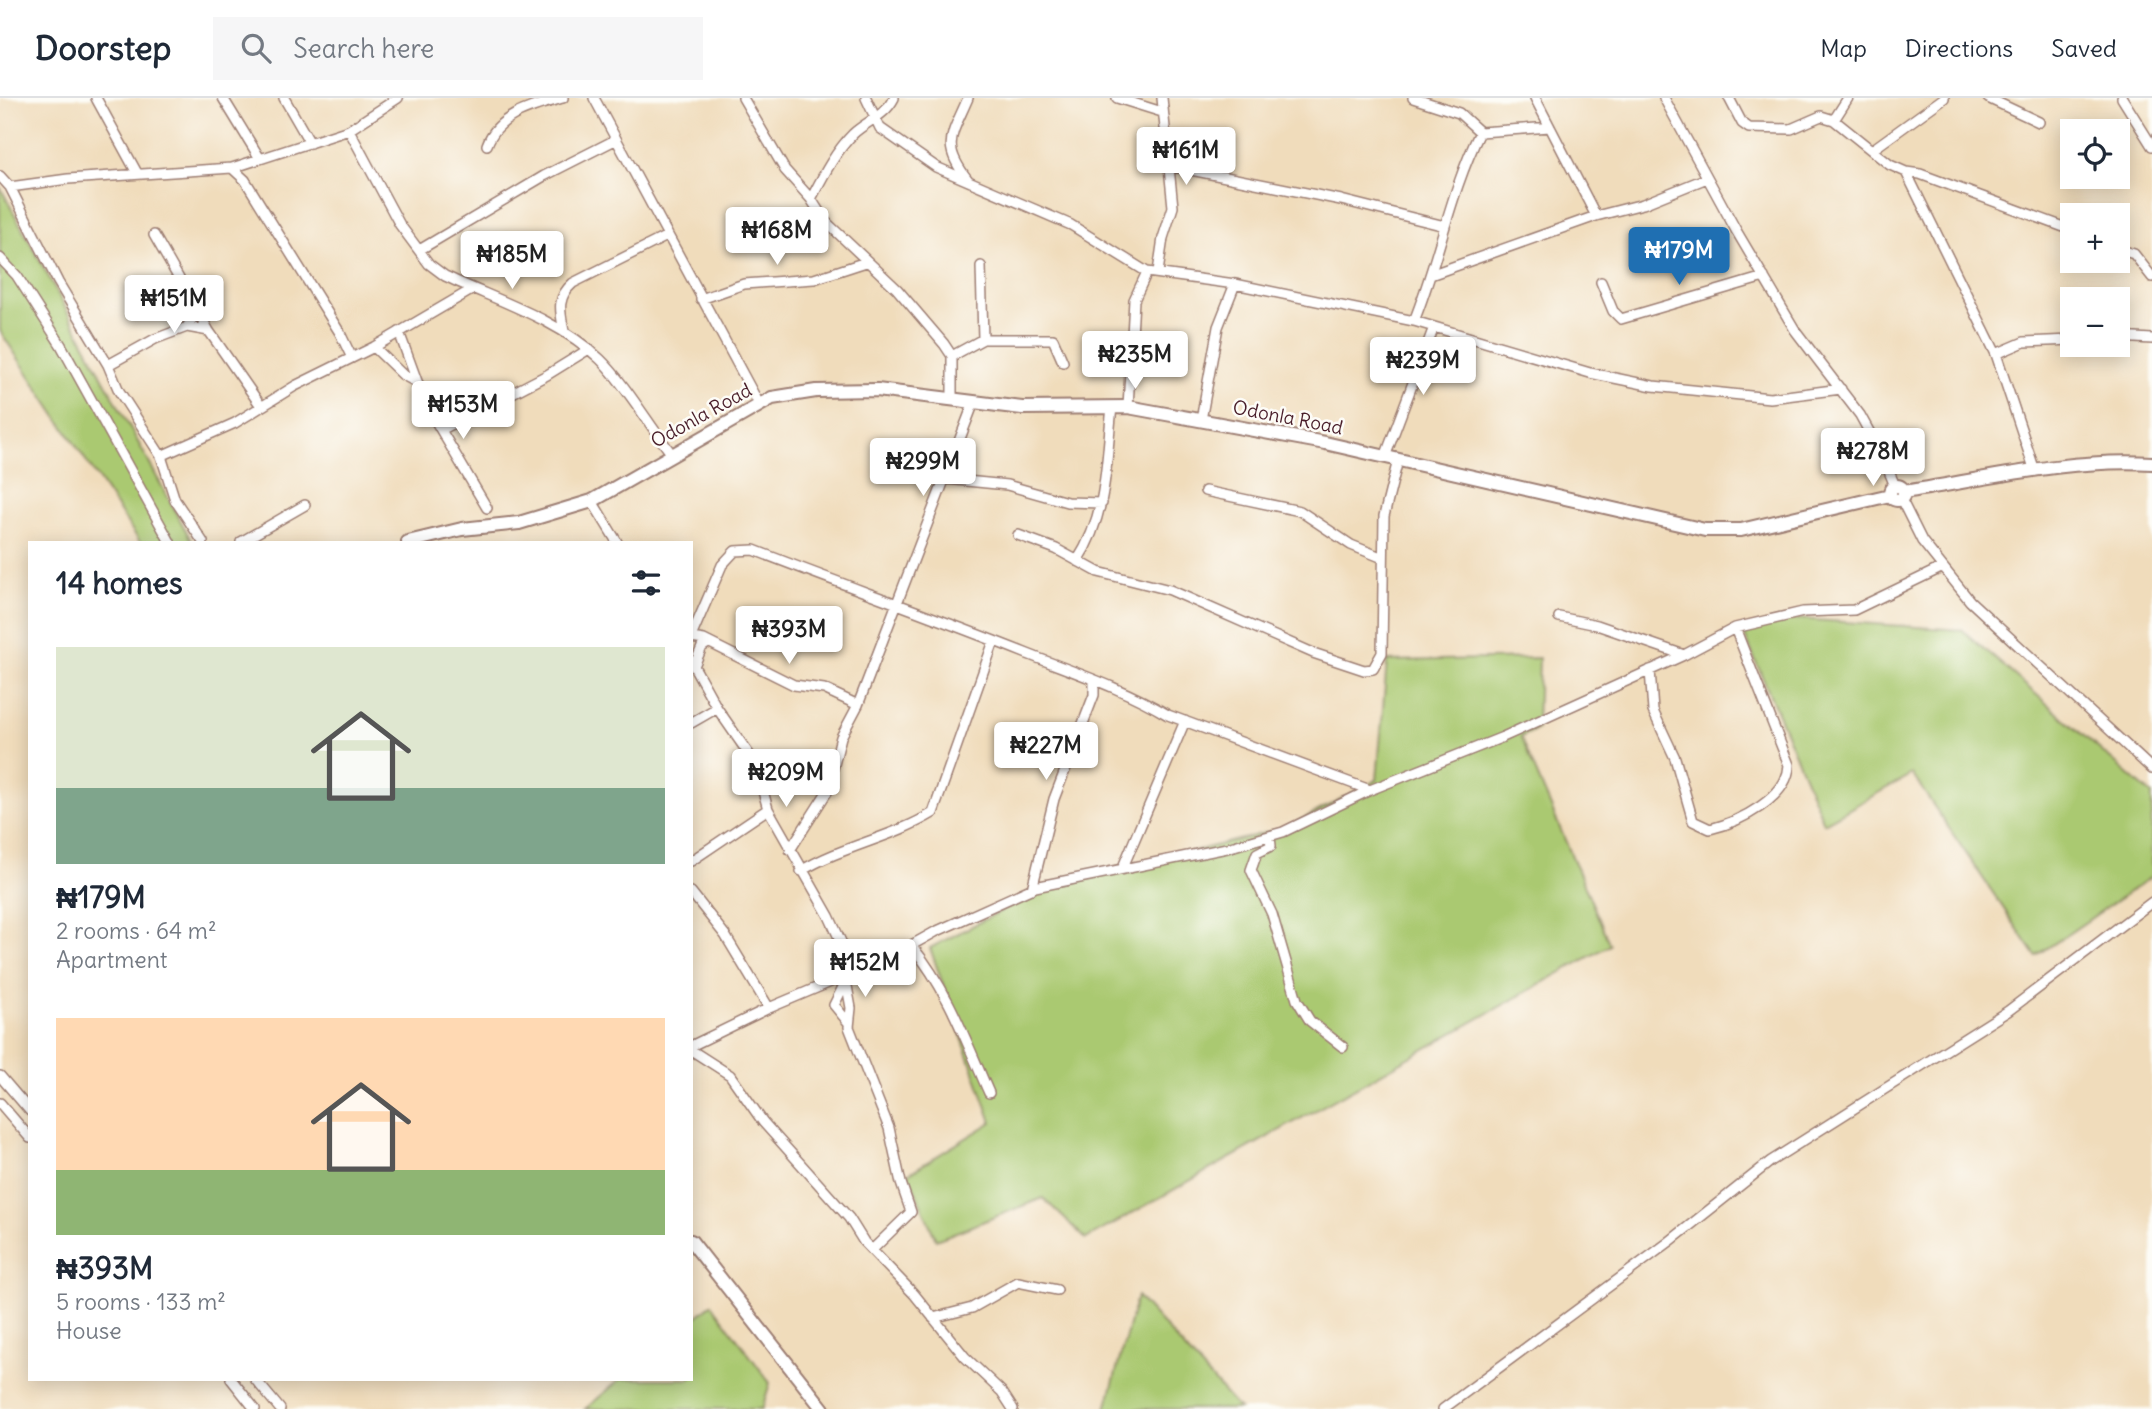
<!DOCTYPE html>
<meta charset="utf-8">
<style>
:root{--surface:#fff;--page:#f6f6f7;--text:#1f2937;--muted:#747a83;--line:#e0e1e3;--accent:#1f6fb2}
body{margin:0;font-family:Delius,sans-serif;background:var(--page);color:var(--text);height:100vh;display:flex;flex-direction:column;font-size:26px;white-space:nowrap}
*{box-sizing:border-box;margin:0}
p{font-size:23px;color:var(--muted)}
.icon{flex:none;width:38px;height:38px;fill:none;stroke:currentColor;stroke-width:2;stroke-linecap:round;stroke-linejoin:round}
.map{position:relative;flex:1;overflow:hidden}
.details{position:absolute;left:28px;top:443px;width:665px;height:840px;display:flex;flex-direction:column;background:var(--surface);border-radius:0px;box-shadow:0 4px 18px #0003}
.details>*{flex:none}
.controls{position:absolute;left:2060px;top:21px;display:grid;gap:14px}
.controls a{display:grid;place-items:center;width:70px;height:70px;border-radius:0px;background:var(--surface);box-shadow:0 4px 18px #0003;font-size:35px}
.price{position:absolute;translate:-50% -60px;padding:0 16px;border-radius:7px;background:#fff;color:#222;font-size:23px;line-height:46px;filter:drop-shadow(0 2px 4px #0008)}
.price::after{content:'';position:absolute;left:50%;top:42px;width:21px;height:16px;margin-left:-10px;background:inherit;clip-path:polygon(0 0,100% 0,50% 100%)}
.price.active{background:var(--accent);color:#fff}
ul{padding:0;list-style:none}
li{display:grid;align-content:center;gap:14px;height:371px;padding:0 28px}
li span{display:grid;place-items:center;height:217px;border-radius:0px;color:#555}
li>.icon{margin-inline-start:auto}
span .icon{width:126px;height:126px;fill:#fffc;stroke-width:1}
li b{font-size:30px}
h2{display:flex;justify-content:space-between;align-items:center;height:84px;padding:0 28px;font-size:30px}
header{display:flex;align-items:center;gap:42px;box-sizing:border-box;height:98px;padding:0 35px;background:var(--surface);border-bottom:2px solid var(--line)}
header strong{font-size:33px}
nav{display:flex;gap:38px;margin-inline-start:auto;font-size:24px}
.search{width:490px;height:63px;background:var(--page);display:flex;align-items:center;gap:18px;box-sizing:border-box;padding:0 24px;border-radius:0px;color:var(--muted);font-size:26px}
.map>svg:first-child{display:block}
</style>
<header>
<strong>Doorstep</strong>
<div class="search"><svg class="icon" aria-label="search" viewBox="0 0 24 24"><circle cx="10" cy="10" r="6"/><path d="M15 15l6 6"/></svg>Search here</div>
<nav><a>Map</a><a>Directions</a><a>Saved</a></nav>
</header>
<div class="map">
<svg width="2152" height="1311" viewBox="0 0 2152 1311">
<rect width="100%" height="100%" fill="#fdfcf7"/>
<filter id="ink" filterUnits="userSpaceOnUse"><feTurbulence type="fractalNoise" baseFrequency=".0143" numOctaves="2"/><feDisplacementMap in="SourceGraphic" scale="14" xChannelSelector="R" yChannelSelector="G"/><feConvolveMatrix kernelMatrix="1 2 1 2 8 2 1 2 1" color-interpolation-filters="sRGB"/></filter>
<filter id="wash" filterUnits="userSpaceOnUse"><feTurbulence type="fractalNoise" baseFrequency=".00686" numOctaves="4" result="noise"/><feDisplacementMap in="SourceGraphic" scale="28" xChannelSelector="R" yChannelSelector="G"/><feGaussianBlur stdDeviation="1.57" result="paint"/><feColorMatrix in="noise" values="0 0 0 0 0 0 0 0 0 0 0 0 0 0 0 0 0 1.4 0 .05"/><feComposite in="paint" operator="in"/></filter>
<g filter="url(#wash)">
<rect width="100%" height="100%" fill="#f0dcbb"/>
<!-- green -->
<path fill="#aac971" stroke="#7a744e" stroke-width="2" d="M0,89l192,355h-52l-140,-211z
M1799,521l163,11 190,165 -1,82 -115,79 -124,-182 -88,49 -82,-194z
M1539,560l-2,71 -16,8 89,208 -524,294 -43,-41 -107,42 -28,-66 84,-52 -62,-174 107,-56 251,-65 89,-47 10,-119z
M1137,1198l102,113h-133z
M712,1206l58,79 -8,26h-177l36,-30h70v-58z"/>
</g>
<g filter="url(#ink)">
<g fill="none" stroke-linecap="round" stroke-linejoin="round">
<defs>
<path id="minor" d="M96,0l41,75
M223,0l36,59
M284,0l26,45
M594,0l165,306
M743,0l42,72 26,29 14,22 72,68 47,55 8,12v42
M866,0l14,30 56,39 135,58 76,47 88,12 179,37 176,52 63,13 117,12 71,-9
M968,0c-16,38 -28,46 0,82
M1117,0l45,14
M1413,0l46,15 21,19 70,-5
M1535,0l61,118
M1664,0l73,134 58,98 65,85 23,42 12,29
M1729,0l13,25 7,5 42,1 30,-13 13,4 56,45 16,7 14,2 152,56
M1988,0l51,24
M2122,0l30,48
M1834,22l14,-22
M349,32l51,95 29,39 16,12c51,24 113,43 155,83 23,22 50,67 71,94
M487,47c11,-31 47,-39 76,-47
M1872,52l72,-52
M1171,68l170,34 104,26
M232,70l13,12 95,153 12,25
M1906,74l90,182 39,117
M0,78l10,11 48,95 50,83 11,26 42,65 14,44 28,42
M10,89l58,-8 164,-11 117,-38 49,-32
M811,101c12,-23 24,-47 42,-65 14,-13 32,-18 41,-36
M154,137l55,96 52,75
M421,151l123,-73 71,-36
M2118,151l16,5 18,23
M0,160l17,18 44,69 109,197
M1158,174l5,-34 10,-31 -11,-109
M1433,176l163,-58 47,-12 64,-26
M1601,184l12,29 8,8 143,-42
M701,201l43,-15 70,-5 52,-17
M197,213l-10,16 22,4
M1414,223c25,-62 36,-129 66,-189
M564,233c-4,-20 -8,-33 9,-48l94,-47
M399,234l26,71 62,105
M2118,239l34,2
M983,241h70l10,23
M374,249l29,28 15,8
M1996,256l28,-12 48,-2
M952,258l31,-17 -2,-73
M108,267l47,-26 32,-12
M1128,309l6,-107 13,-28
M1201,322l17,-93 17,-43
M441,332l106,-55 42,-26
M161,358l74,-33 60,-37 79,-39 99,-58
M1385,359l49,-130
M946,381l61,6 60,17 35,1
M1205,393l95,20 51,34 32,13
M1901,401l21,42 48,60 182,168
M592,403l25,41
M1018,437l38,14 42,23 72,18 143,63 51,17 9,-1 9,-16 2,-137 14,-56
M241,444l64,-37
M1077,463c31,-47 29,-101 35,-154
M1559,519l38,8 87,30
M691,539l31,-72 13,-14 19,-1c90,35 181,67 271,103 48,19 98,35 143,62l202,75
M691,540l13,2 90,45 30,4 34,16
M691,563l26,47 38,55 13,46 61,107 26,56
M694,568l8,-19 6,-4
M1650,572l3,41 22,47 18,63 17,8c29,-7 78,-31 79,-64l-54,-137
M691,625l26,-15
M1270,738l1,10 -14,7 -6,17 21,44 25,86 13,21 33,26
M790,752l37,-58 14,-55 17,-32 116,-303
M691,763l77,-52
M1123,769l62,-146
M801,773c41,-25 91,-33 132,-58l61,-172
M1032,791l22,-90 40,-104v-15
M691,794l34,43 44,73
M912,848c36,44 54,95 77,147
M845,877l6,33 -2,19 40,101 12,55 10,29 -39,38
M846,883l-12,24 14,17
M691,948l78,-38 123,-52 43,-24 100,-45 192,-39 56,-16 87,-42 133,-53 181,-82 51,-27 68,-16 51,-2 87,-42
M691,952l39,25 33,47 86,96 15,24 50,52 51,63 37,35 11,17
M0,978l30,35
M0,1005l30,35
M933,1220l39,-10 46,-26 39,8
M231,1281l24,30
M255,1281l25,30
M1443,1311l226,-167 102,-81 237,-150 144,-109"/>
<path id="tertiary" d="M1890 395a7 7 0 1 1 14 0a7 7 0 1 1-14 0Z
M1904,394c82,-13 165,-34 248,-29
M408,444l54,-13 57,-6 73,-22 180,-103 44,-7 61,-1 145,18 106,-1 197,36 380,87h36l149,-35
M691,1143l132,168"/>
</defs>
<!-- minor casing -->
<use href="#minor" stroke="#9d7e73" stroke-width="12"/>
<!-- tertiary casing -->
<use href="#tertiary" stroke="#9d7e73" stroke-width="16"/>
<!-- minor -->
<use href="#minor" stroke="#fff" stroke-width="9"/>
<!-- tertiary -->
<use href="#tertiary" stroke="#fff" stroke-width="12"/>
</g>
</g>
<g text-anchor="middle" stroke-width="5" stroke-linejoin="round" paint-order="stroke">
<!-- street labels -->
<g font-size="19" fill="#4a1f2b" stroke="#fdfcf7">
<text transform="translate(701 317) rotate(-29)" y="7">Odonla Road</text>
<text transform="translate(1288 319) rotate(11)" y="7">Odonla Road</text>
</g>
</g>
</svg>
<div class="controls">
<a><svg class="icon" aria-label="locate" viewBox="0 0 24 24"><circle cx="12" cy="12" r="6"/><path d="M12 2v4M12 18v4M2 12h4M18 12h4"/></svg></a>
<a>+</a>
<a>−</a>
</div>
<b class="price" style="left:1186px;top:89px">₦161M</b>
<b class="price" style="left:777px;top:169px">₦168M</b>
<b class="price active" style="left:1679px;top:189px">₦179M</b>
<b class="price" style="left:512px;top:193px">₦185M</b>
<b class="price" style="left:174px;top:237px">₦151M</b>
<b class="price" style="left:1135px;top:293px">₦235M</b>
<b class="price" style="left:1423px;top:299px">₦239M</b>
<b class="price" style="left:463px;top:343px">₦153M</b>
<b class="price" style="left:1873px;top:390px">₦278M</b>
<b class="price" style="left:923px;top:400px">₦299M</b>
<b class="price" style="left:789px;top:568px">₦393M</b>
<b class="price" style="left:1046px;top:684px">₦227M</b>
<b class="price" style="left:786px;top:711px">₦209M</b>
<b class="price" style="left:865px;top:901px">₦152M</b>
<section class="details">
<h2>14 homes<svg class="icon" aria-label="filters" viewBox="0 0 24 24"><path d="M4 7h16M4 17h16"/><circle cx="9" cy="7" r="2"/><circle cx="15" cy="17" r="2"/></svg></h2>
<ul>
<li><span style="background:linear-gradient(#dfe7d0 65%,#7fa58c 0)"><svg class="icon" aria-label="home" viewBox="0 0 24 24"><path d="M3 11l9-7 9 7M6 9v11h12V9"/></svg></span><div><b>₦179M</b><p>2 rooms · 64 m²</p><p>Apartment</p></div></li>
<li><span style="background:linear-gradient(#ffd9b3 70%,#8fb573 0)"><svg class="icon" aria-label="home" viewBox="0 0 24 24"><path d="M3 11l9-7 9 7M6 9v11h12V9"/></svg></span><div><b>₦393M</b><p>5 rooms · 133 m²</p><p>House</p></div></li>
</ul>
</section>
</div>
